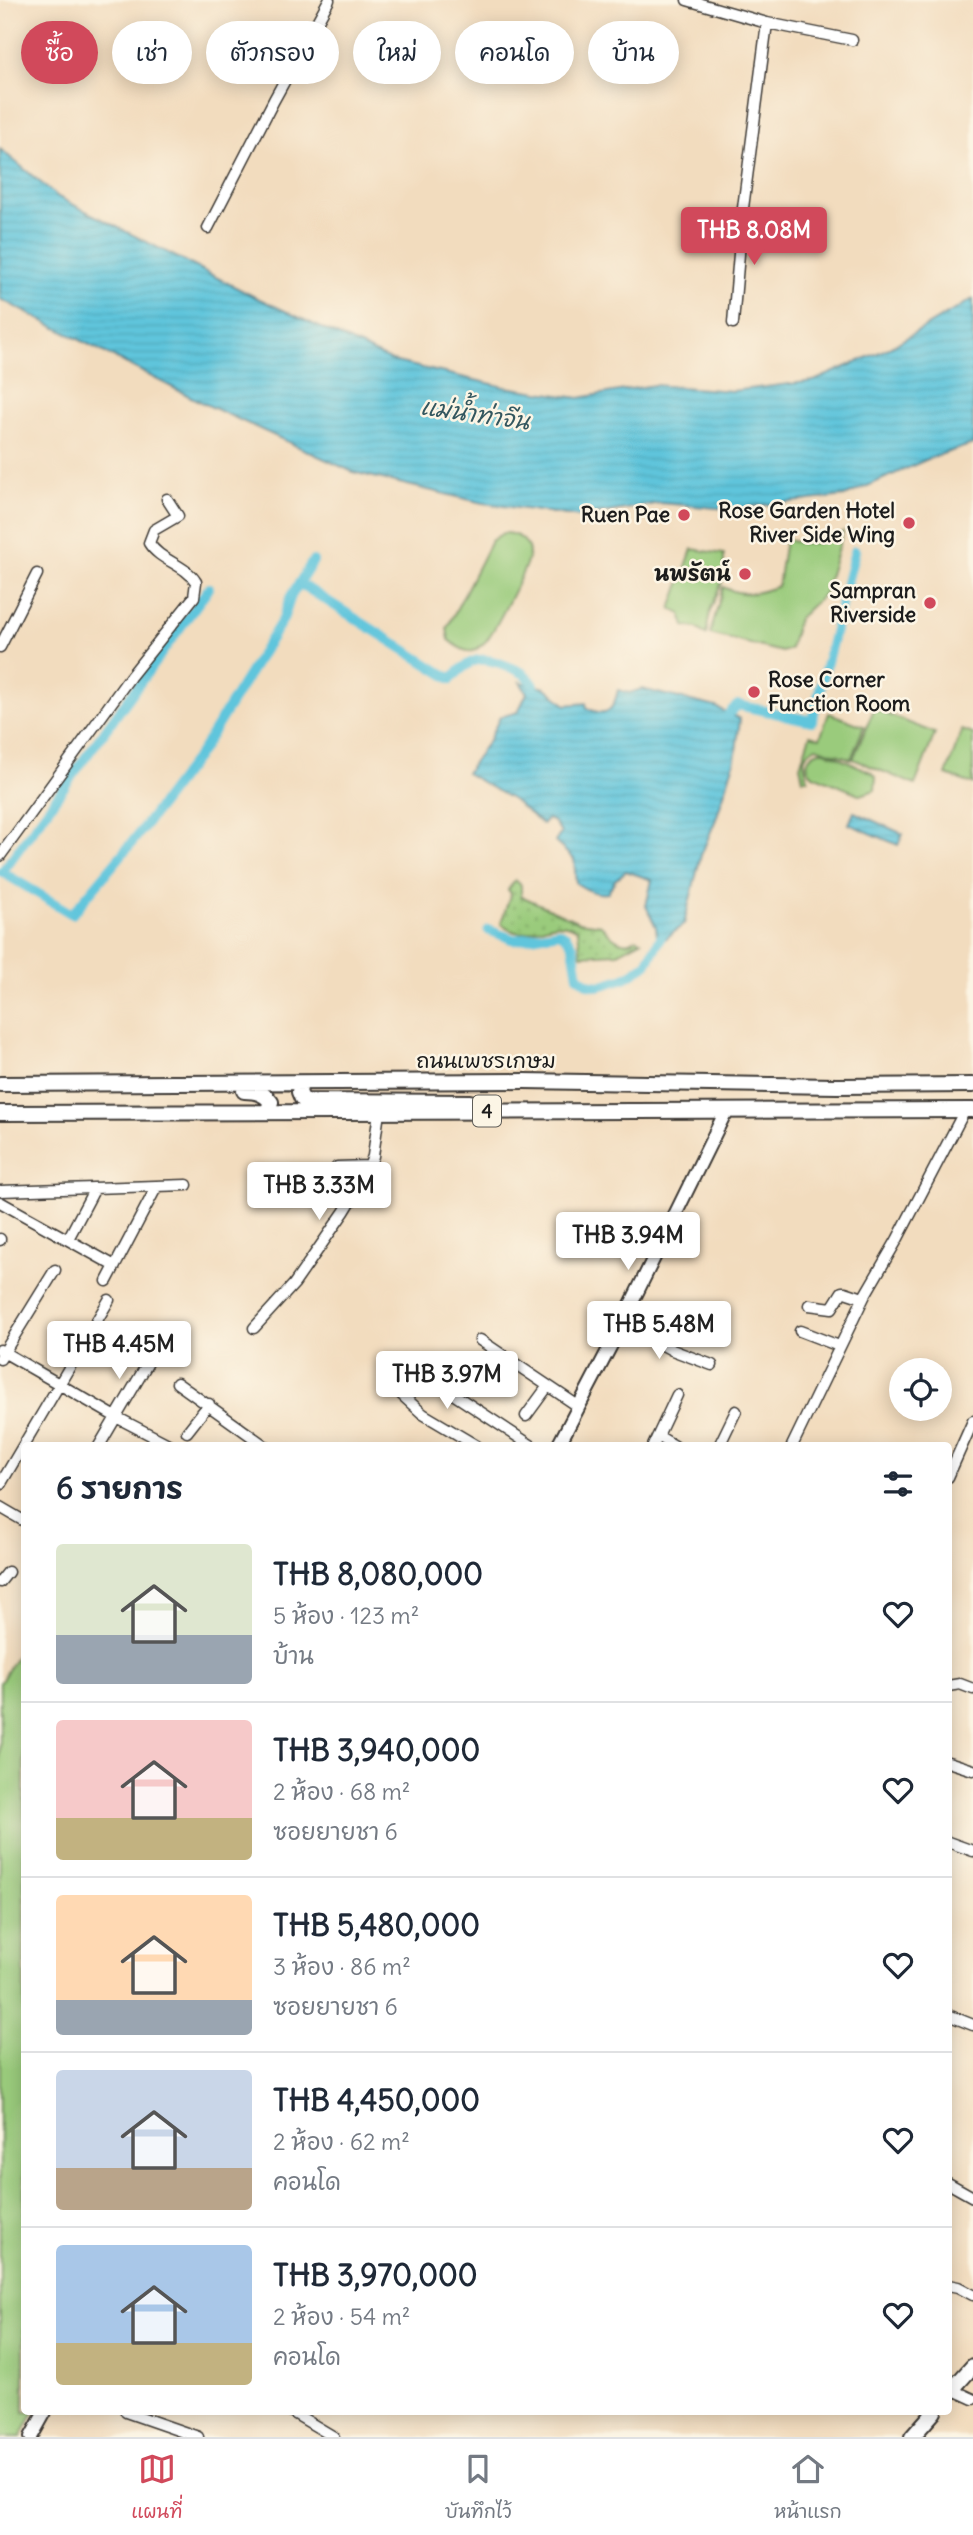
<!DOCTYPE html>
<html lang="th">
<meta charset="utf-8">
<style>
:root{--surface:#fff;--page:#f2f2f3;--text:#1f2937;--muted:#747a83;--line:#e0e1e3;--accent:#d1495b}
body{margin:0;font-family:Delius,"Playpen Sans Thai",sans-serif;background:var(--page);color:var(--text);height:100vh;display:flex;flex-direction:column;font-size:26px;white-space:nowrap}
*{box-sizing:border-box;margin:0}
p{font-size:23px;color:var(--muted)}
.icon{flex:none;width:38px;height:38px;fill:none;stroke:currentColor;stroke-width:2;stroke-linecap:round;stroke-linejoin:round}
.map{position:relative;flex:1;overflow:hidden}
.side{position:absolute;left:21px;top:1442px;width:931px;height:973px;display:flex;flex-direction:column;background:var(--surface);border-radius:7px;box-shadow:0 4px 18px #0003}
.side>*{flex:none}
.top-card{position:absolute;left:21px;top:21px;width:931px;height:63px;display:flex;gap:14px}
.fabs{position:absolute;left:889px;top:1358px;display:grid;gap:14px}
.fabs a{display:grid;place-items:center;width:63px;height:63px;border-radius:50%;background:var(--surface);box-shadow:0 4px 18px #0003;font-size:35px}
.price{position:absolute;translate:-50% -60px;padding:0 16px;border-radius:7px;background:#fff;color:#222;font-size:23px;line-height:46px;filter:drop-shadow(0 2px 4px #0008)}
.price::after{content:'';position:absolute;left:50%;top:42px;width:21px;height:16px;margin-left:-10px;background:inherit;clip-path:polygon(0 0,100% 0,50% 100%)}
.price.selected{background:var(--accent);color:#fff}
ul{padding:0;list-style:none}
li{display:flex;align-items:center;gap:21px;height:175px;padding:0 35px}
li+li{border-top:2px solid var(--line)}
li span{display:grid;place-items:center;flex:none;width:196px;height:140px;border-radius:7px;color:#555}
li>.icon{margin-inline-start:auto}
span .icon{width:84px;height:84px;fill:#fffc;stroke-width:1}
li b{font-size:30px}
h2{display:flex;justify-content:space-between;align-items:center;height:84px;padding:0 35px;font-size:30px}
.chip{padding:0 24px;border-radius:32px;background:var(--surface);box-shadow:0 4px 18px #0003;font-size:24px;line-height:63px}
.chip.selected{background:var(--accent);color:#fff}
.menu{display:flex;justify-content:space-around;align-items:center;height:98px;border-top:2px solid var(--line);background:var(--surface);font-size:19px;color:var(--muted)}
.menu a{display:grid;justify-items:center;gap:4px}
.menu .selected{color:var(--accent)}
.map>svg:first-child{display:block}
</style>
<div class="map">
<svg width="973" height="2437" viewBox="0 0 973 2437">
<defs>
<pattern id="park-dots" width="8" height="8" patternUnits="userSpaceOnUse" patternTransform="scale(1.75)"><rect width="8" height="8" fill="#9acb7b"/><path d="M2 2h.1M6 6h.1" fill="none" stroke="#84ae6a" stroke-width="1.8" stroke-linecap="round"/></pattern>
<pattern id="water-rules" width="6" height="5" patternUnits="userSpaceOnUse" patternTransform="scale(1.75)"><rect width="6" height="5" fill="#5fc5dc"/><path d="M0 2.5h6" fill="none" stroke="#52a9bc"/></pattern>
</defs>
<rect width="100%" height="100%" fill="#fcf5e5"/>
<filter id="ink" filterUnits="userSpaceOnUse"><feTurbulence type="fractalNoise" baseFrequency=".0143" numOctaves="2"/><feDisplacementMap in="SourceGraphic" scale="14" xChannelSelector="R" yChannelSelector="G"/><feConvolveMatrix kernelMatrix="1 2 1 2 8 2 1 2 1" color-interpolation-filters="sRGB"/></filter>
<filter id="wash" filterUnits="userSpaceOnUse"><feTurbulence type="fractalNoise" baseFrequency=".00686" numOctaves="4" result="noise"/><feDisplacementMap in="SourceGraphic" scale="28" xChannelSelector="R" yChannelSelector="G"/><feGaussianBlur stdDeviation="1.57" result="paint"/><feColorMatrix in="noise" values="0 0 0 0 0 0 0 0 0 0 0 0 0 0 0 0 0 1.4 0 .05"/><feComposite in="paint" operator="in"/></filter>
<g filter="url(#wash)">
<rect width="100%" height="100%" fill="#f2dcbe"/>
<!-- green -->
<path fill="#9acb7b" stroke="#5b744c" stroke-width="2" d="M843,532l-19,62 -26,25 -8,30 -8,3 -72,-18 13,-47c21,10 34,7 55,-1l7,-47c26,8 35,5 58,-7z
M503,533c12,0 26,6 26,21 -1,12 -34,76 -43,87 -3,3 -8,8 -13,10 -9,2 -17,-6 -24,-11l-2,-12 44,-87z
M692,549l32,5v23l-14,34 -4,24 -9,-7 -12,-2 -4,-12 -10,-5z
M874,709l61,24 -20,52 -62,-26z
M829,713l35,13 -13,33 -35,-12c-18,11 -11,16 -8,32h-5l-3,-13 10,-31 10,3z
M962,730l11,4v50l-27,-9z
M819,751h6l46,21 5,4 -1,14 -14,5 -48,-20c-10,-9 -6,-20 6,-24z
M24,1644v768h10l-13,25h-21v-754z"/>
<!-- park -->
<path fill="url(#park-dots)" stroke="#5b744c" stroke-width="2" d="M515,880l6,5v11l58,26 22,3c9,10 22,25 35,13l5,3 -23,12 -37,2 -3,-25c-31,-20 -51,20 -77,-7l10,-30 -3,-3z"/>
<!-- water -->
<path fill="url(#water-rules)" stroke="#3e707c" stroke-width="2" d="M0,149l58,48 195,99 139,65 113,26 74,11 75,-13 78,6 82,-10 75,-33 84,-49v145l-43,14 -85,38 -116,13 -69,-6 -80,14 -97,-14 -130,-31 -152,-70 -201,-103z
M520,682l26,6 20,17 20,-2 1,5c22,11 27,0 31,-18l11,3 13,-4 74,18 24,12 -5,40 -19,60 -15,36 -17,69 -19,15 -8,-3 -1,-9 -10,-21 6,-26 -26,-9 -11,9 -7,13c-13,2 -21,-3 -32,-10l-2,-24 -19,-17 6,-9 -7,-11 -6,-3 -6,5 -29,-24 -47,-27 23,-33 11,-23 18,-5 9,-19z
M854,812l49,22 -5,11 -49,-21z"/>
<g fill="none" stroke-linecap="round" stroke-linejoin="round">
<!-- canal -->
<path stroke="#5fc5dc" stroke-width="10" d="M299,583l152,96c20,-21 29,-24 56,-13 13,5 19,7 27,19
M209,588l-207,284 70,42 62,-74 68,-90 81,-131 8,-23 22,-35
M729,713l9,-8 74,16 43,-170
M488,930l27,10 44,-8 7,4 7,10 5,30 10,8 11,2 26,-8 21,-13 15,-28"/>
</g>
</g>
<g filter="url(#ink)">
<g fill="none" stroke-linecap="round" stroke-linejoin="round">
<defs>
<path id="minor" d="M687,0l80,23 85,17
M208,228l66,-128 55,-100
M733,323l10,-115 24,-185
M0,647l37,-73
M0,856l130,-179 64,-80 2,-15c-11,-18 -36,-21 -47,-39l5,-13 24,-14 -11,-17
M337,1167l32,-1
M0,1191l187,-6
M0,1202l115,64
M68,1239l27,-51
M0,1240v-1
M107,1281l50,-95
M809,1305l23,3 10,-16h3l18,6
M622,1323l50,27 40,15
M254,1328l40,-44 50,-72 22,-36 7,-20 6,-44
M800,1331l39,15
M480,1340l98,66
M0,1350l116,67 56,29
M0,1359l55,-89
M406,1363l126,83
M177,1383l88,63
M402,1395l21,19 54,32
M526,1416l22,-30
M187,1432l22,-28
M658,1436l17,10
M99,1446l67,-114
M653,1446l24,-51
M719,1446l17,-35
M792,1446l73,-151 32,-55 68,-130
M948,1477l25,-56
M0,1485l109,-185
M0,1507l24,14
M0,1582l8,-10
M948,1686l12,-2 13,5
M948,1762l25,8
M948,1842l25,9
M948,2015l25,10
M948,2183l25,14
M948,2285l10,2 15,8
M949,2388l24,11
M126,2412l72,25
M292,2412l42,25"/>
<path id="tertiary" d="M558,1446l53,-101 115,-234
M31,2437l14,-25"/>
<path id="secondary" d="M948,2394l25,-28
M912,2437l22,-25"/>
<path id="primary" d="M301,1083l-2,9 3,7 5,2 163,1
M0,1084l524,-3 313,5 136,-1
M244,1091c12,0 20,2 27,11l-4,10
M0,1113l973,-3"/>
</defs>
<!-- minor casing -->
<use href="#minor" stroke="#3c3934" stroke-width="13"/>
<!-- tertiary casing -->
<use href="#tertiary" stroke="#3c3934" stroke-width="16"/>
<!-- secondary casing -->
<use href="#secondary" stroke="#3c3934" stroke-width="18"/>
<!-- primary casing -->
<use href="#primary" stroke="#3c3934" stroke-width="18"/>
<!-- minor -->
<use href="#minor" stroke="#fff" stroke-width="10"/>
<!-- tertiary -->
<use href="#tertiary" stroke="#fff" stroke-width="12"/>
<!-- secondary -->
<use href="#secondary" stroke="#fff" stroke-width="14"/>
<!-- primary -->
<use href="#primary" stroke="#fff" stroke-width="14"/>
</g>
</g>
<!-- markers -->
<g fill="#d1495b" stroke="#fcf5e5" stroke-width="2.5">
<circle cx="684" cy="515" r="7"/>
<circle cx="909" cy="523" r="7"/>
<circle cx="745" cy="574" r="7"/>
<circle cx="930" cy="603" r="7"/>
<circle cx="754" cy="692" r="7"/>
</g>
<g text-anchor="middle" stroke-width="5" stroke-linejoin="round" paint-order="stroke">
<!-- shield labels -->
<rect fill="#fcf5e5" stroke="#5f5d58" stroke-width="2" x="473" y="1095.5" width="28" height="31" rx="5"/>
<g font-size="19" font-weight="bold" fill="#1c1c1c">
<text x="487" y="1118">4</text>
</g>
<!-- poi labels -->
<g font-size="21" font-weight="bold" fill="#1c1c1c" stroke="#fcf5e5" text-anchor="end">
<text x="895" y="518">Rose Garden Hotel<tspan x="895" dy="24">River Side Wing</tspan></text>
<text x="670" y="522">Ruen Pae</text>
<text x="731" y="581">นพรัตน์</text>
<text x="916" y="598">Sampran<tspan x="916" dy="24">Riverside</tspan></text>
<text x="768" y="687" text-anchor="start">Rose Corner<tspan x="768" dy="24">Function Room</tspan></text>
</g>
<!-- street labels -->
<g font-size="21" fill="#1c1c1c" stroke="#fcf5e5">
<text x="486" y="1068">ถนนเพชรเกษม</text>
</g>
<!-- water labels -->
<g font-size="23" font-style="italic" fill="#33575f" stroke="#fcf5e5">
<text transform="translate(475 414) rotate(8)" y="8">แม่น้ำท่าจีน</text>
</g>
</g>
</svg>
<div class="fabs">
<a><svg class="icon" aria-label="locate" viewBox="0 0 24 24"><circle cx="12" cy="12" r="6"/><path d="M12 2v4M12 18v4M2 12h4M18 12h4"/></svg></a>
</div>
<b class="price selected" style="left:754px;top:267px">THB 8.08M</b>
<b class="price" style="left:319px;top:1222px">THB 3.33M</b>
<b class="price" style="left:628px;top:1272px">THB 3.94M</b>
<b class="price" style="left:659px;top:1361px">THB 5.48M</b>
<b class="price" style="left:119px;top:1381px">THB 4.45M</b>
<b class="price" style="left:447px;top:1411px">THB 3.97M</b>
<div class="top-card">
<a class="chip selected">ซื้อ</a>
<a class="chip">เช่า</a>
<a class="chip">ตัวกรอง</a>
<a class="chip">ใหม่</a>
<a class="chip">คอนโด</a>
<a class="chip">บ้าน</a>
</div>
<section class="side">
<h2>6 รายการ<svg class="icon" aria-label="filters" viewBox="0 0 24 24"><path d="M4 7h16M4 17h16"/><circle cx="9" cy="7" r="2"/><circle cx="15" cy="17" r="2"/></svg></h2>
<ul>
<li><span style="background:linear-gradient(#dfe7d0 65%,#9aa5b1 0)"><svg class="icon" aria-label="home" viewBox="0 0 24 24"><path d="M3 11l9-7 9 7M6 9v11h12V9"/></svg></span><div><b>THB 8,080,000</b><p>5 ห้อง · 123 m²</p><p>บ้าน</p></div><svg class="icon" aria-label="heart" viewBox="0 0 24 24"><path d="M12 20l-8-8c-3-5 5-10 8-4 3-6 11-1 8 4z"/></svg></li>
<li><span style="background:linear-gradient(#f6c9c9 70%,#c2b280 0)"><svg class="icon" aria-label="home" viewBox="0 0 24 24"><path d="M3 11l9-7 9 7M6 9v11h12V9"/></svg></span><div><b>THB 3,940,000</b><p>2 ห้อง · 68 m²</p><p>ซอยยายชา 6</p></div><svg class="icon" aria-label="heart" viewBox="0 0 24 24"><path d="M12 20l-8-8c-3-5 5-10 8-4 3-6 11-1 8 4z"/></svg></li>
<li><span style="background:linear-gradient(#ffd9b3 75%,#9aa5b1 0)"><svg class="icon" aria-label="home" viewBox="0 0 24 24"><path d="M3 11l9-7 9 7M6 9v11h12V9"/></svg></span><div><b>THB 5,480,000</b><p>3 ห้อง · 86 m²</p><p>ซอยยายชา 6</p></div><svg class="icon" aria-label="heart" viewBox="0 0 24 24"><path d="M12 20l-8-8c-3-5 5-10 8-4 3-6 11-1 8 4z"/></svg></li>
<li><span style="background:linear-gradient(#c9d6e8 70%,#b9a48a 0)"><svg class="icon" aria-label="home" viewBox="0 0 24 24"><path d="M3 11l9-7 9 7M6 9v11h12V9"/></svg></span><div><b>THB 4,450,000</b><p>2 ห้อง · 62 m²</p><p>คอนโด</p></div><svg class="icon" aria-label="heart" viewBox="0 0 24 24"><path d="M12 20l-8-8c-3-5 5-10 8-4 3-6 11-1 8 4z"/></svg></li>
<li><span style="background:linear-gradient(#a9c7e8 70%,#c2b280 0)"><svg class="icon" aria-label="home" viewBox="0 0 24 24"><path d="M3 11l9-7 9 7M6 9v11h12V9"/></svg></span><div><b>THB 3,970,000</b><p>2 ห้อง · 54 m²</p><p>คอนโด</p></div><svg class="icon" aria-label="heart" viewBox="0 0 24 24"><path d="M12 20l-8-8c-3-5 5-10 8-4 3-6 11-1 8 4z"/></svg></li>
</ul>
</section>
</div>
<nav class="menu">
<a class="selected"><svg class="icon" aria-label="map" viewBox="0 0 24 24"><path d="M3 6l6-2 6 2 6-2v14l-6 2-6-2-6 2zM9 4v14M15 6v14"/></svg>แผนที่</a>
<a><svg class="icon" aria-label="saved" viewBox="0 0 24 24"><path d="M7 4h10v16l-5-4-5 4z"/></svg>บันทึกไว้</a>
<a><svg class="icon" aria-label="home" viewBox="0 0 24 24"><path d="M3 11l9-7 9 7M6 9v11h12V9"/></svg>หน้าแรก</a>
</nav>
